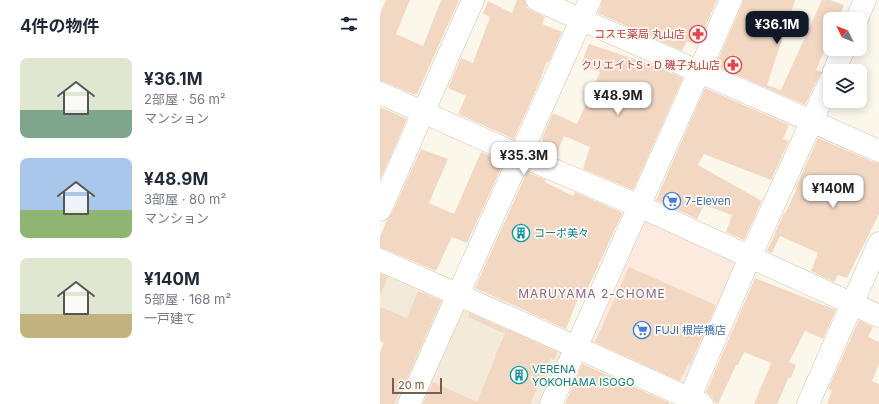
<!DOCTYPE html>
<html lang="ja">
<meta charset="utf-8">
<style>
:root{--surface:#fff;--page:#f2f2f3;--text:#1f2937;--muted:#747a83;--accent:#111827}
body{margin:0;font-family:Inter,"Noto Sans JP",sans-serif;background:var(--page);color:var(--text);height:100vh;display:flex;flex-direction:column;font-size:15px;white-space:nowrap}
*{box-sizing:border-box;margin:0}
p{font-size:13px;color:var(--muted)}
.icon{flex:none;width:22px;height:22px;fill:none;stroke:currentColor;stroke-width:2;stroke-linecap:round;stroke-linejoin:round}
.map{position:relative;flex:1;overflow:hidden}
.drawer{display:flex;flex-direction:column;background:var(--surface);width:380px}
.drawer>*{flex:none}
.needle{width:26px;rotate:313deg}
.fabs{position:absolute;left:443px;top:12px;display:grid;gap:8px}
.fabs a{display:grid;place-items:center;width:44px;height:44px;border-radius:8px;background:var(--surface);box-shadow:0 2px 10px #0003;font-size:20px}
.scale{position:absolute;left:12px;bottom:10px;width:50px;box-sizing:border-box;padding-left:4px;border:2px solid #785f4d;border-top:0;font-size:11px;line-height:14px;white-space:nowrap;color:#785f4d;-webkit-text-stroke:3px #fffaf2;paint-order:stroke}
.price{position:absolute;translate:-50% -34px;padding:0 9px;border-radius:8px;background:#fff;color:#222;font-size:13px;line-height:26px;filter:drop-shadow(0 1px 2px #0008)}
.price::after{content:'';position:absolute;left:50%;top:24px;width:12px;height:9px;margin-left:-6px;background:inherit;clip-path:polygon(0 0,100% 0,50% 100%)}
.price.active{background:var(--accent);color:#fff}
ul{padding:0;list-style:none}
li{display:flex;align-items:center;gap:12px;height:100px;padding:0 20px}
li span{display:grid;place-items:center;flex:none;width:112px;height:80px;border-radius:8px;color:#555}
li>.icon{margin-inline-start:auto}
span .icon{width:48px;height:48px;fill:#fffc;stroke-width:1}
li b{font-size:17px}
h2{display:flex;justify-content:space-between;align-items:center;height:48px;padding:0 20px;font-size:17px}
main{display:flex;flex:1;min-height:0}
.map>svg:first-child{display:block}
</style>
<main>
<section class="drawer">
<h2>4件の物件<svg class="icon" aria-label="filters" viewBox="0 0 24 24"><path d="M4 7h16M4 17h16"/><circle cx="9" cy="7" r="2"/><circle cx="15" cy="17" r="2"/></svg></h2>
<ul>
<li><span style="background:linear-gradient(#dfe7d0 65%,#7fa58c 0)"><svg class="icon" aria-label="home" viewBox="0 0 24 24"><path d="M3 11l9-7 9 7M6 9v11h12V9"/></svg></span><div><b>¥36.1M</b><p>2部屋 · 56 m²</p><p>マンション</p></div></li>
<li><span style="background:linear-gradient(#a9c7e8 65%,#8fb573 0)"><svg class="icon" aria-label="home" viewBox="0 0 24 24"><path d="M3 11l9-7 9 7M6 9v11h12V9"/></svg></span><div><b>¥48.9M</b><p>3部屋 · 80 m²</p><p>マンション</p></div></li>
<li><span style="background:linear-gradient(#dfe7d0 70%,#c2b280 0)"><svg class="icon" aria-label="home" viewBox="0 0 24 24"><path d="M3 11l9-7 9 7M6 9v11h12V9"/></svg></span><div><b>¥140M</b><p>5部屋 · 168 m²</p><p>一戸建て</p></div></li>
</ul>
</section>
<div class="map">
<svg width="499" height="404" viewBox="0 0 499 404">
<rect width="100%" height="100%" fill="#fcf7eb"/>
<!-- residential -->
<path fill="#f4ead9" d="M0,267l66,29 -43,108h-23v-52l12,-27 -4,-2 -8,19z
M87,306l89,40 7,8 -22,50h-122l42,-95z"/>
<!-- commercial -->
<path fill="#fceadf" d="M265,221l91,42 -49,122 -6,2 -94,-47 53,-116z"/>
<!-- building -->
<path fill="#f2d8c3" d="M6,0h24l-14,34 27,12 18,-46h18l-42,94h-4l-28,-12 -5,-1v-67z
M137,0h8l2,8 5,3 13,6 -3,7 20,8 -13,30 -2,-1 -7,20 -26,58 -56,-25 8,-18 -18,-8 13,-30 12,5 17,-46 -7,-4 5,-12 24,12z
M222,0h115l-20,45 -10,-4 -5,10 -84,-38 3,-8z
M363,0h52l-28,85 14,5 41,-90h8l14,5 -6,14h-8v18l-14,33 6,2 -3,4 -14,29 -86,-38 -2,-5 25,-57z
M209,44l72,24 22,10 -50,112 -50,-21 7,-22 -26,-11 -9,21 -14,-6 2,-7 -1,-6 11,-25 24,11 23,-52 -19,-8z
M325,88l84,37 -6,14 6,2 -18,39 -67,-26 -6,11 64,36 -18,39 -18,-8 6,-17 -28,-10 -7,14 -41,-19z
M0,107l27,12 -26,59h-1z
M438,138l56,24 5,1v51l-32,64 -9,-3 -4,7 -23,-11 7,-18 -38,-17 -8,17 -5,-2 17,-38 1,1 11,-24 -1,-1z
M41,149l27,10 -19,44 25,11 27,-62 23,10 -37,81 -15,-6 -16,34 -51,-22 -5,-1v-11l7,-17 4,-5z
M147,172l19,8 -1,2 28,14 2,-4 46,20 1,2 -35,76 -5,-2 -16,41 -91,-41z
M249,267l87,38 -26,60 -1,-2 -9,18 -85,-39z
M0,274l8,3 -8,19z
M375,278l81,32 -13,29 -18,-8 -16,31 7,3 -5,13 -2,-1 -12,27h-23l17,-41 -27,-11 -6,13h-2l-18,39 -4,-2 -2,-6 -6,-4z
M38,291l23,10 -41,93 -1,-1 -5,11h-14v-51l4,-10 -4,-2v-34l27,11z
M90,313l87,39 -3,8 -3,-2 -21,46h-107l10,-22 44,20 19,-46 -1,-1 10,-21 -37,-17z
M479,320l14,7 -5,10 11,5v22l-7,17 7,3v20h-52l5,-14 -4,-1z
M202,364h1l87,39 -1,1h-104z"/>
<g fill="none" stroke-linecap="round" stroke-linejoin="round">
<defs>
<path id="minor" d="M157,0l342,151
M477,19l8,-19
M454,71l10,-22
M0,93l141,63 118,50 240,110
M0,210l93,-210
M0,260l196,87 126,57
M29,404l181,-404
M171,404l180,-404
M307,404l63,-147 80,-176
M428,404l71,-161"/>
</defs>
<!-- minor casing -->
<use href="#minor" stroke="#cfc0b0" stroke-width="23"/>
<!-- minor -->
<use href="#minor" stroke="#fff" stroke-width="22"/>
</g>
<!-- icons -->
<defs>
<symbol id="pharmacy-ring" viewBox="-11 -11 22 22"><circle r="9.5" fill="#fffaf2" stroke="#e0444e" stroke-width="1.5"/><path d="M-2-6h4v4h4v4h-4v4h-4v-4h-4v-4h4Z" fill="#e0444e"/></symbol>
<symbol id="supermarket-ring" viewBox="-11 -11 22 22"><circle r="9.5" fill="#fffaf2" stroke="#3f7fe0" stroke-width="1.5"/><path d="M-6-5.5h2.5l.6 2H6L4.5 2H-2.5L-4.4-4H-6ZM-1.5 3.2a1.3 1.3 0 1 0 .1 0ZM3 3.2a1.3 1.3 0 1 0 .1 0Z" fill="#3f7fe0"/></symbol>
<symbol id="building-ring" viewBox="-11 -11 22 22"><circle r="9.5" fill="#fffaf2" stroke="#0f9aa8" stroke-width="1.5"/><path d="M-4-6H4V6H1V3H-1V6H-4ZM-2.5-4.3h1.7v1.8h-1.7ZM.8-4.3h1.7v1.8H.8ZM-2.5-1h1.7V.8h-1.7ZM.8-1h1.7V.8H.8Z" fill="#0f9aa8"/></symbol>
</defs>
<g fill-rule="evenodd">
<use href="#pharmacy-ring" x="308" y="24" width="20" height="20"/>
<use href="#pharmacy-ring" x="343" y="55" width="20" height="20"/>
<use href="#supermarket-ring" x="282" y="191" width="20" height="20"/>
<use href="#building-ring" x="131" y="223" width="20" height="20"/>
<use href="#supermarket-ring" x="252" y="320" width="20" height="20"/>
<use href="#building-ring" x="129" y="365" width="20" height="20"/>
</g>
<g text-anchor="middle" stroke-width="3.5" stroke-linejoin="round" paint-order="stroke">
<!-- health labels -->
<g font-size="11" fill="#be3a42" stroke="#fffaf2" text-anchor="end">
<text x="305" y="38">コスモ薬局 丸山店</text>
<text x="340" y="69">クリエイトS・D 磯子丸山店</text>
</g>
<!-- shop labels -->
<g font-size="11" fill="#366cbe" stroke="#fffaf2" text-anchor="start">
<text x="305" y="205">7-Eleven</text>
<text x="275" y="334">FUJI 根岸橋店</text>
</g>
<!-- culture labels -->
<g font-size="11" fill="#0d838f" stroke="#fffaf2" text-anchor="start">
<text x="154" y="237">コーポ美々</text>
<text x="152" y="373">VERENA<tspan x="152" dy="13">YOKOHAMA ISOGO</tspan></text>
</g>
<!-- neighbourhood labels -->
<g font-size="12" letter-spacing="1" fill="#876693" stroke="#fffaf2">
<text x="212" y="298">MARUYAMA 2-CHOME</text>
</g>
</g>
</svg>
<div class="fabs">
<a><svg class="needle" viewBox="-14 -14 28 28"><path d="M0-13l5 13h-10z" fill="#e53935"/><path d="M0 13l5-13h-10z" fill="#747a83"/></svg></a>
<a><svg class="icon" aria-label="layers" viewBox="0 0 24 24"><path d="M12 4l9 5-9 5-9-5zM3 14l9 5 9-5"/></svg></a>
</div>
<div class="scale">20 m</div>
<b class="price active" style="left:397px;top:45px">¥36.1M</b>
<b class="price" style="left:238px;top:116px">¥48.9M</b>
<b class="price" style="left:144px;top:176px">¥35.3M</b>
<b class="price" style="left:453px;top:209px">¥140M</b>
</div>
</main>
